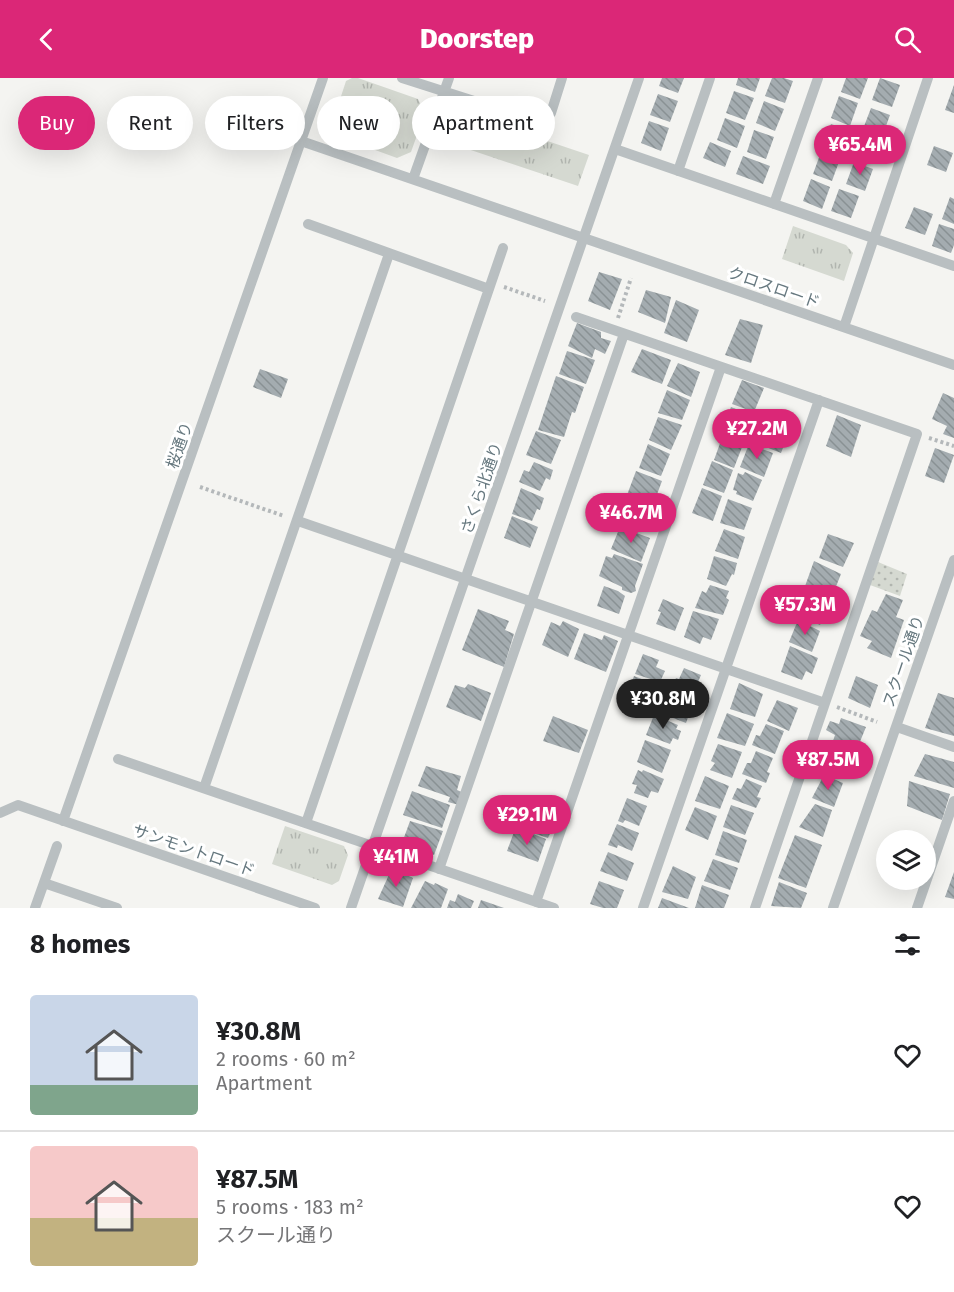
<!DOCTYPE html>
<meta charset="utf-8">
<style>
:root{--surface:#fff;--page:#f6f6f6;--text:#202124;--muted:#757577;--line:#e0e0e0;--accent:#db2777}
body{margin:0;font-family:"Fira Sans","Noto Sans JP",sans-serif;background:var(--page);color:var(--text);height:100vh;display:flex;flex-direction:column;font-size:22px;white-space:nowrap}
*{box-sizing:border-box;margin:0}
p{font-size:20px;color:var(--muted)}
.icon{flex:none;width:33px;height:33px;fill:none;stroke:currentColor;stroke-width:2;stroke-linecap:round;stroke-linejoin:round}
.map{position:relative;height:830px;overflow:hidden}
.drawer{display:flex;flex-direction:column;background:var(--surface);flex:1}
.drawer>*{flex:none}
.hud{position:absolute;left:18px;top:18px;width:600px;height:54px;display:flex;gap:12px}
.controls{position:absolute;left:876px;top:752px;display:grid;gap:12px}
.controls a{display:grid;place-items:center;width:60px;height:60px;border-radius:50%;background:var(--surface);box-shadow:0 6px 24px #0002;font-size:30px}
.price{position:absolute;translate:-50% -51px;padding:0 14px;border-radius:21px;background:var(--accent);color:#fff;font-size:20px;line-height:39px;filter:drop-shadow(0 2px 3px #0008)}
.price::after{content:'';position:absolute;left:50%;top:36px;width:18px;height:14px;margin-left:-9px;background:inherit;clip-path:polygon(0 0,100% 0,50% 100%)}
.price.active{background:#222;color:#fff}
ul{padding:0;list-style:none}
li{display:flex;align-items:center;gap:18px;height:150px;padding:0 30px}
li+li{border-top:2px solid var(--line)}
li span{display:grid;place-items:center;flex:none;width:168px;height:120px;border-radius:6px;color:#555}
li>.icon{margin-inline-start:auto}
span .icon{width:72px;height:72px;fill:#fffc;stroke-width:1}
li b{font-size:26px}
h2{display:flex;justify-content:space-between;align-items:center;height:72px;padding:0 30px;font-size:26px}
.tag{padding:0 21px;border-radius:27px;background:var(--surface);box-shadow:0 6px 24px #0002;font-size:21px;line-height:54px}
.tag.active{background:var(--accent);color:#fff}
header{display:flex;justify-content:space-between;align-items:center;height:78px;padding:0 30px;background:var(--accent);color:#fff;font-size:27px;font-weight:800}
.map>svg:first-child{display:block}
</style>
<header><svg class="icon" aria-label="back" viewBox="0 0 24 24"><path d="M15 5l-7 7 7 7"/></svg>Doorstep<svg class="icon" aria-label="search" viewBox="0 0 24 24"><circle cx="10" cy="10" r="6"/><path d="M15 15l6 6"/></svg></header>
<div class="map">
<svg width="954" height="830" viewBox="0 0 954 830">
<defs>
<pattern id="grass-dots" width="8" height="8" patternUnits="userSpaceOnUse" patternTransform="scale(1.5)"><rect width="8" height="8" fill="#d5d9d1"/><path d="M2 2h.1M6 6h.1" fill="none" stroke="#b1b5af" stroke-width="1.8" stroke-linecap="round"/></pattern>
<pattern id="park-tufts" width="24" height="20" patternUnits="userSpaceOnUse" patternTransform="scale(1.5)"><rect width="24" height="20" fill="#d5d9d1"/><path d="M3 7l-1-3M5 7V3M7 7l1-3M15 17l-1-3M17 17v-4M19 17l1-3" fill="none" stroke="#b1b5af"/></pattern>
<pattern id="building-back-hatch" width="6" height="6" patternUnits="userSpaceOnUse" patternTransform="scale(1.5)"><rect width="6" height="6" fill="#a4acb0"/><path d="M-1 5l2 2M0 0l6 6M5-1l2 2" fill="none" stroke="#899194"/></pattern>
</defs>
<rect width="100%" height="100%" fill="#f4f4f1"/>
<!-- grass -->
<path fill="url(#grass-dots)" d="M878,484l29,12 -7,22 -30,-11z"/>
<!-- park -->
<path fill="url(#park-tufts)" d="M352,0h6l60,21 7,14 -14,39 -14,6 -63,-23 -3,-8 15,-46z
M461,34l128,43 -11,31 -128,-43z
M793,148l53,19 7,8 -9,28 -62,-22z
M285,748l59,20 4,9 -9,26 -7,4 -60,-21z"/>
<!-- building -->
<path fill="url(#building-back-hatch)" d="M662,0h22l-6,15 -19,-7z
M738,0h22l-5,14 -19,-7z
M772,0h12l9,3 -8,22 -20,-7z
M846,0h22l-8,21 -19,-7z
M880,0l20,7 -8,22 -20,-7z
M954,7v28l-9,-3z
M734,13l20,7 -9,22 -19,-7z
M658,16l20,7 -8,21 -20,-7z
M839,18l19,7 -8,23 -19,-8z
M764,23l20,8 -9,22 -19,-8z
M871,30l19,7 -8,22 -19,-8z
M725,40l20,8 -8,22 -20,-8z
M649,43l20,7 -8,23 -20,-8z
M831,46l20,7 -9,22 -19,-8z
M754,52l20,7 -8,22 -19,-7z
M863,55l19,7 -8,22 -19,-7z
M710,64l21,9 -6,16 -22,-9z
M934,68l19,7 -7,19 -19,-7z
M821,74l19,7 -8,22 -19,-7z
M743,78l27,10 -7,18 -27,-10z
M854,84l19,7 -8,22 -19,-7z
M811,101l19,8 -8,22 -19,-8z
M839,111l20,7 -8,22 -20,-7z
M950,119l4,2v25l-12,-5z
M914,129l19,7 -8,21 -20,-7z
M939,146l15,5v16l-3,8 -19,-7z
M599,194l23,7 -12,31 -22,-9z
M646,212l25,7 -6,26 -27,-11z
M676,222l23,10 -12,32 -23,-9z
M740,241l23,6 -12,38 -26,-8z
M577,245l24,9v6l10,3 -6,13 -10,-5 -3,9 -24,-12z
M642,271l29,11 -9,24 -31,-12z
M567,273l28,9 -9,24 -27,-10z
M678,285l22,9 -9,25 -24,-11z
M260,291l28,10 -7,19 -28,-11z
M556,298l28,11 -9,26 -3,-1 -8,25 -26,-7z
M742,302l22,8 -10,24 -22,-8z
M667,312l23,10 -8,20 -24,-7z
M943,315l11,5v40l-11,-4 4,-8 -15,-7z
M731,329l22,9 -8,23 -23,-8z
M837,337l24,10 -10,32 -25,-11z
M658,339l24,8 -11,25 -22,-10z
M758,341l8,4 -2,8 22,9 -5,13 -28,-11 2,-7 -3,-1z
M536,353l25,9 -10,24 -25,-9z
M723,357l21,7 -10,26 -20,-8z
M648,366l22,10 -9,22 -22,-8z
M749,366l24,9 -9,24 -24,-10z
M935,370l19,7 -10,28 -19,-7z
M712,383l21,9 -9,23 -21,-8z
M534,384l19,8 -3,10 -4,-2 -6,13 -21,-9 5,-12 5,2z
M636,393l26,10 -9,24 -26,-10z
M745,394l17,8 -9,21 -17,-7 1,-3 -4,-1 5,-17 5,2z
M521,410l23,10 -4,12 -3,-1 -5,12 -20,-7z
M702,410l20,8 -9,25 -21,-8z
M728,421l24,9 -8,22 -24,-7z
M512,438l26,11 -8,21 -26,-10z
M620,449l30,11 -9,24 -30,-13z
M724,451l21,8 -7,22 -23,-8z
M828,456l26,9 -11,24 -24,-9z
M614,476l29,10 -8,22 1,5 -5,2 -9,-3v-3l-23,-11 7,-20 6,2z
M714,478l23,7 -3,12 -2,-1 -6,12 -19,-7z
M814,483l27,13 -10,25 -27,-10z
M710,507l19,6 -3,7 3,2 -6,15 -28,-7 7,-17 4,2z
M604,508l14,5 7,5 -6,18 -22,-8z
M803,514l27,12 -10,21 -26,-12z
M886,516l17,6 -7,17 8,3 -13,38 -24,-10 5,-7 -12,-5 12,-26 5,2z
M663,521l21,9 -9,23 -19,-7 5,-12 -3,-1z
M478,531l31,12 -4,9 9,4 -10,33 -42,-17z
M693,533l26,8 -8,21 -8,-3 -3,7 -16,-7z
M798,542l22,11 -8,21 -23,-10z
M563,543l16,8 -11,28 -26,-12 9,-23 9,4z
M584,555l18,7 2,-5 14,6 -12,31 -32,-13z
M790,568l28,12 -6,16 -6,-3 -4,9 -21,-8z
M643,576l16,6 -3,7 9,4 -5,11 -25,-8z
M684,590l17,7 -5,12 -4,-2 -4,11 -17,-7 5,-11 3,1z
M634,598l26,10 -9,25 -26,-11z
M856,598l22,9 -8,23 -22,-10z
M739,605l24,11 -8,23 -25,-8z
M468,606l23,9 -10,28 -35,-14 9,-22 10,3z
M668,614l26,9 -8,22 -26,-10z
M938,615l16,5v38l-29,-8z
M777,622l21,8 -9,23 -22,-10z
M727,635l27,11 -9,22 -28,-8z
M654,637l24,10 -2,4 5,2 -3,9 -5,-2 -3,6 -24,-9z
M553,638l35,14 -9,23 -36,-12z
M841,640l25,9 -9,22 -24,-8 2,-6 -9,-5 4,-9 9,3z
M766,646l18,7 -9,23 -23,-9 4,-10 4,1z
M645,662l26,10 -9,23 -25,-11z
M718,666l24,8 -10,26 -22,-8 5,-7 -4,-2z
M835,670l19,7 -9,23 -23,-10z
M756,673l17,7 -6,14 3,1 -4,10 -24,-9 5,-11h4z
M925,676l29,8v26l-40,-12z
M426,688l35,10 -4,14 9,4 -7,11 -11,-3 2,-5 -32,-11z
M638,692l4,2 1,-2 21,9 -6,14 -7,-2 -3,7 -14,-5 3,-8 -5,-1z
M824,697l19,8 -9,24 -22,-9z
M705,698l24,10 -9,23 -25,-8z
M746,701l16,7 -5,11 4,1 -5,10 -24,-9 5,-11 4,1z
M909,703l41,13 -8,26 -35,-14z
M412,713l38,14 -8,23 -39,-13z
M523,719l37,14 -12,27 -36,-12z
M627,720l20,8 -8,20 -14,-6 -2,3 -5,-2z
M815,726l17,6 -9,27 -24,-10z
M731,727l23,8 -9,22 -22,-8z
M695,729l22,9 -9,24 -23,-10z
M410,743l33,10 -9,24 -32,-12z
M617,746l22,9 -7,18 -14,-6 -1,3 -9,-3z
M723,753l24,9 -8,23 -24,-8z
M514,754l12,4 2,-4 18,7 -8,23 -31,-11z
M795,757l27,10 -16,43 -28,-10z
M608,774l26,11 -7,18 -27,-10z
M713,781l25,9 -8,22 -26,-9z
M673,788l23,11 -8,22 -26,-7z
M392,790l21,10 -10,29 -25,-8z
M954,794v27l-9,-2z
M425,803l9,4 1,-2 13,6 -7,19h-30z
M599,803l25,9 -7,18h-14l-13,-4z
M779,804l28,11 -6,15 -30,-2z
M702,807l27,10 -5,13h-29z
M458,816l16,7 -3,7h-24l3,-8 5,2z
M662,820l27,10h-31z
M481,822l23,8h-26z"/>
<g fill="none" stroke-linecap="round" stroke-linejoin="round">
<!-- path -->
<path stroke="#b4b8ba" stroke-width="4" stroke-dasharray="3 3" stroke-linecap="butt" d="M334,25l10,3
M504,209l41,14
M618,240l13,-40
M929,360l25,8
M200,409l84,29
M837,629l40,15"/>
<!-- minor -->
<path stroke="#b9bfc1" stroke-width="10" d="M402,0l135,43 14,-8 11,-35
M301,63l653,224
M615,71l339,117
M678,93l32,-93
M413,101l36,-101
M774,126l44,-126
M308,146l181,65
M576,239l341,117 -162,474
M844,249l84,-249
M298,443l527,182
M897,649l57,20
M118,681l436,149
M204,710l185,-534
M0,735l18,-8 297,103
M63,743l260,-743
M306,745l197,-575
M439,791l185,-535
M44,805l73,25
M536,824l185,-535
M35,830l22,-62
M351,830l288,-830
M643,830l176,-508
M833,830l121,-348
M917,830l37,-107"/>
</g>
<g text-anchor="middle" stroke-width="6" stroke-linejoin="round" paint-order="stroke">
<!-- street labels -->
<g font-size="16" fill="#66787f" stroke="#fff">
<text transform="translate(774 209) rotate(19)" y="6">クロスロード</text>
<text transform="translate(179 367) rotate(-71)" y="6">桜通り</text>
<text transform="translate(481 410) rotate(-71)" y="6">さくら北通り</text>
<text transform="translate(903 583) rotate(-71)" y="6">スクール通り</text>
<text transform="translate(194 772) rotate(19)" y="6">サンモントロード</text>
</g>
</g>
</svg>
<div class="controls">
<a><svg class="icon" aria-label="layers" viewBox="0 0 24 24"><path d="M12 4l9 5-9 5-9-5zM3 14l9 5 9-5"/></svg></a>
</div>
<b class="price" style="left:860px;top:98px">¥65.4M</b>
<b class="price" style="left:757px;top:382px">¥27.2M</b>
<b class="price" style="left:631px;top:466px">¥46.7M</b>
<b class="price" style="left:805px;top:558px">¥57.3M</b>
<b class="price active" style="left:663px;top:652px">¥30.8M</b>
<b class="price" style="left:828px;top:713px">¥87.5M</b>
<b class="price" style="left:527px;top:768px">¥29.1M</b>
<b class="price" style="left:396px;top:810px">¥41M</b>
<div class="hud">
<a class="tag active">Buy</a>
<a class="tag">Rent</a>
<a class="tag">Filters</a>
<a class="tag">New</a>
<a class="tag">Apartment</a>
</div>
</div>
<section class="drawer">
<h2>8 homes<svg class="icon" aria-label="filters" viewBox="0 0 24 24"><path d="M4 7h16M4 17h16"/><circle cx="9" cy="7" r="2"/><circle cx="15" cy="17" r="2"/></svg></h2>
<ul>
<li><span style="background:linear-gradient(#c9d6e8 75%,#7fa58c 0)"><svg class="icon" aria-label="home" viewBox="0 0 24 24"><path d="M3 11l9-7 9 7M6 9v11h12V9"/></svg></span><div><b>¥30.8M</b><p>2 rooms · 60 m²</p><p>Apartment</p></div><svg class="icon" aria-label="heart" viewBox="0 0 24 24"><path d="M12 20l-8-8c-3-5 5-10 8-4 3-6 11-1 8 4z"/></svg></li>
<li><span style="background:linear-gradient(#f6c9c9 60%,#c2b280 0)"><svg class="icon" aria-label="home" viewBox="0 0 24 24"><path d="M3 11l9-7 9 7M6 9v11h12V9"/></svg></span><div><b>¥87.5M</b><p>5 rooms · 183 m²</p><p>スクール通り</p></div><svg class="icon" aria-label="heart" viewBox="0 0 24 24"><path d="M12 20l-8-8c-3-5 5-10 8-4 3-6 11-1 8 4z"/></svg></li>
</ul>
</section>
